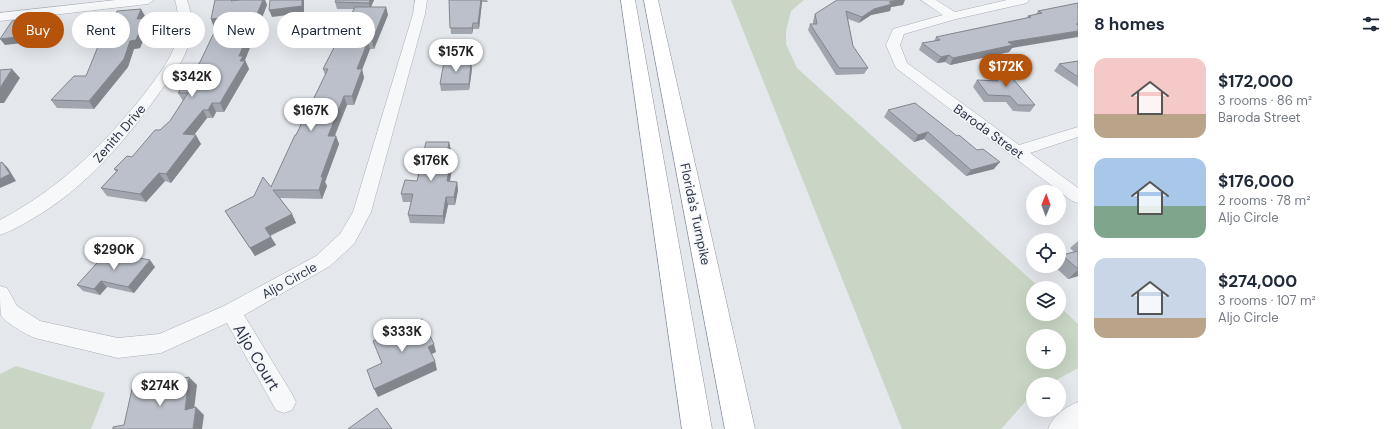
<!DOCTYPE html>
<meta charset="utf-8">
<style>
:root{--surface:#fff;--page:#f6f6f7;--text:#1f2937;--muted:#747a83;--accent:#b45309}
body{margin:0;font-family:"DM Sans",sans-serif;background:var(--page);color:var(--text);height:100vh;display:flex;flex-direction:column;font-size:15px;white-space:nowrap}
*{box-sizing:border-box;margin:0}
p{font-size:13px;color:var(--muted)}
.icon{flex:none;width:22px;height:22px;fill:none;stroke:currentColor;stroke-width:2;stroke-linecap:round;stroke-linejoin:round}
.map{position:relative;flex:1;overflow:hidden}
.sheet{display:flex;flex-direction:column;background:var(--surface);width:320px}
.sheet>*{flex:none}
.banner{position:absolute;left:12px;top:12px;width:380px;height:36px;display:flex;gap:8px}
.needle{width:26px;rotate:1deg}
.fabs{position:absolute;left:1026px;top:185px;display:grid;gap:8px}
.fabs a{display:grid;place-items:center;width:40px;height:40px;border-radius:50%;background:var(--surface);box-shadow:0 4px 16px #0002;font-size:20px}
.price{position:absolute;translate:-50% -34px;padding:0 9px;border-radius:14px;background:#fff;color:#222;font-size:13px;line-height:26px;filter:drop-shadow(0 1px 2px #0008)}
.price::after{content:'';position:absolute;left:50%;top:24px;width:12px;height:9px;margin-left:-6px;background:inherit;clip-path:polygon(0 0,100% 0,50% 100%)}
.price.current{background:var(--accent);color:#fff}
ul{padding:0;list-style:none}
li{display:flex;align-items:center;gap:12px;height:100px;padding:0 16px}
li span{display:grid;place-items:center;flex:none;width:112px;height:80px;border-radius:12px;color:#555}
li>.icon{margin-inline-start:auto}
span .icon{width:48px;height:48px;fill:#fffc;stroke-width:1}
li b{font-size:17px}
h2{display:flex;justify-content:space-between;align-items:center;height:48px;padding:0 16px;font-size:17px}
.tag{padding:0 14px;border-radius:18px;background:var(--surface);box-shadow:0 4px 16px #0002;font-size:14px;line-height:36px}
.tag.current{background:var(--accent);color:#fff}
main{display:flex;flex:1;min-height:0}
.map>svg:first-child{display:block}
</style>
<main>
<div class="map">
<svg width="1078" height="429" viewBox="0 0 1078 429">
<rect width="100%" height="100%" fill="#e4e7ec"/>
<!-- green -->
<path fill="#c9d6c5" fill-rule="evenodd" d="M731,0h73l-13,11 -5,20v13l11,24 243,220h-7v26h26v-8l19,18v44l-29,16h-16v9l-32,36h-99zM1033,336h26v26h-26z
M16,366l89,27 -14,36h-91v-55z"/>
<g fill="none" stroke-linecap="round" stroke-linejoin="round">
<defs>
<path id="minor" d="M116,0h38l-6,4 -148,17v-8z
M175,0h12c5,14 6,28 2,42 -4,18 -16,32 -27,47 -35,50 -76,99 -130,130 -10,6 -21,12 -32,16v-15c59,-31 104,-75 145,-127 12,-16 25,-32 31,-51 4,-14 3,-28 -1,-42z
M415,0h12l-2,14 -54,198 -17,32 -24,22 -86,49 48,79 4,8 -4,8 -8,3 -8,-3 -49,-87 -66,30 -43,5 -83,-20c-8,-3 -31,-16 -34,-23 -1,-8 -1,-21 -1,-29l7,2 10,18 23,15 78,17 41,-4 65,-28 92,-50 24,-22 13,-22 60,-198z
M921,0h15l19,12 52,-12h22l-2,3 -71,16 -52,15 -4,11 7,18 112,82 59,-18v10l-48,16 48,35v15l-6,-2 -176,-133 -10,-23 7,-16 50,-14z
M1078,402v27h-30c5,-13 17,-22 30,-27z"/>
<path id="motorway" d="M621,0h14l77,429h-30z
M644,0h14l97,429h-30z"/>
</defs>
<!-- minor casing -->
<use href="#minor" stroke="#a9aeb7" stroke-width="1"/>
<!-- motorway casing -->
<use href="#motorway" stroke="#8b94a3" stroke-width="1"/>
<!-- minor -->
<use href="#minor" fill="#f7f8fa" fill-rule="evenodd"/>
<!-- motorway -->
<use href="#motorway" fill="#fff" fill-rule="evenodd"/>
</g>
<!-- wall -->
<path fill="#a1a5ae" d="M215,0h19l1,1 5,-1h25l2,5 -22,55 4,9 -25,43h-8l-3,6h-6l-13,17 7,9 -30,39 -6,-2 -19,21 -39,-6 -6,-8 15,-16 -2,-3 18,-12 28,-27 10,-9 13,-20 -5,-8 22,-31 17,-35h-3l-3,-8z
M336,0h38l-3,7h15l2,8 -14,34h-4l-8,20 2,9 -10,27h-7l-12,31h1l3,8 -14,38 2,4 -5,13 -42,-1 12,16 4,9 -26,13 6,9 -21,11 -25,-37 -5,-8 29,-15 17,-9 54,-112 -2,-6 31,-60h-17l-2,-7z
M449,0h38l1,2h-6l-3,27h-6l-1,5h-21z
M1078,3l-66,45 -3,4 -59,13 -5,-3 -8,1 -18,-13 3,-7 12,-2 2,-4 90,-19 2,-2 8,-2 2,-3z
M903,5l-12,2 -1,4 -19,4 -12,8 -11,-4 5,27 15,22 -4,6 -28,1 -28,-45 2,-6h3v-3l2,-7z
M145,16v2l4,8 -9,22 -6,1 -6,18 -34,42 -37,-1 -6,-8 35,-24z
M1078,61v26l-24,-16 5,-7z
M472,69l-3,21 -28,1 -1,-7z
M995,76l40,29 -5,7 -17,-1 -7,-9h-22l-11,-15 4,-7h15z
M888,110l69,26 20,14 17,19 -28,7 -42,-37 -10,3 -30,-25z
M449,142l2,9 -2,9 3,9 -2,13h7l1,8 -3,15h-7l-4,19 -34,-1 -2,-8 3,-13h-8l-2,-8 16,-13z
M1078,241v35l-10,3 -14,-13h5v-8l3,-3 12,-3 -4,-4z
M155,267l-21,26 -27,-6 -7,8 -17,-4 -6,-6z"/>
<!-- shaded-wall -->
<path fill="#83868d" d="M263,0h2l2,5 -22,55 4,9 -25,43 -4,-9 19,-47z
M302,0h2v13l-32,4 -3,-7z
M370,0h4l-4,9 -1,-6z
M481,0h1v2l-3,27 -1,-6z
M898,0h7l-2,5 -12,2 -1,4 -19,4 -12,8 3,-6 12,-8 15,-7z
M386,7l2,8 -14,34 -2,-8z
M141,9l4,7 -4,11 -4,-8z
M37,18l5,7 -11,17 -26,3 -5,-6z
M145,18l4,8 -9,22 -6,1 -6,18 -34,42 -5,-8z
M221,18l4,8 -11,1 -3,-8z
M473,23v6l-1,5v-6z
M1078,31v6l-66,11 -3,4 -59,13 3,-7 55,-16z
M368,41l2,8 -11,29 -2,-9z
M949,55l-4,7 -8,1 4,-6z
M471,62l1,7 -3,21v-6z
M12,69l8,9 -16,25h-4v-15z
M362,69l2,9 -10,27 -2,-9z
M344,96l3,9 -16,39 -3,-8z
M212,103l4,9 -3,6 -5,-8z
M203,110l4,8 -19,25 -5,-9z
M928,132l-4,7 -10,3 4,-7z
M196,135l5,9 -30,39 -5,-9z
M336,136l3,8 -14,38 2,4 -5,13 -3,-9 2,-13z
M449,142l2,9 -4,18 -1,-9z
M451,160l1,9 -4,21 -1,-9z
M2,162l6,6 8,13 -16,7v-9z
M1000,162l-6,7 -28,7 5,-6z
M159,173l6,8 -19,21 -6,-8z
M457,182l1,8 -3,15 -1,-8z
M446,197l2,8 -4,19 -1,-8z
M292,214l4,9 -27,13 -4,-8z
M271,237l5,8 -21,11 -5,-8z
M150,260l5,7 -21,26 -6,-6z
M1078,270v6l-10,3z
M101,281l6,6 -7,8 -6,-6z
M434,344l2,8 -6,3 -2,-8z
M435,361l2,9 -59,27 -4,-8z
M189,377l8,8 -4,33 -8,-8z
M196,407l8,8 -2,14h-9z"/>
<!-- building -->
<path fill="#bbc0ca" stroke="#83868d" d="M215,0h17l-1,1 9,-1h23l-24,56h4l-3,5h5l-25,42h-8l-4,7h-5l-20,24 13,1 -30,39 -7,-1 -19,21 -39,-6 17,-18 -4,-1 13,-13 5,1 23,-27h5l10,-9 18,-28h-10l22,-31 21,-44 -10,1z
M270,0h32v6l-33,4z
M336,0h34l-1,3 -34,-1z
M449,0h32l-3,23h-5l-1,5h-22z
M837,0h61l-9,2 3,2 -18,5 -12,8 -16,-6 7,35 15,22h-29l-29,-44h7l-2,-10z
M1078,3v21h-2l2,1v6l-70,11 5,3 -60,13 -4,-3 -8,2 -19,-14 18,-3 -4,-3 95,-20 -3,-1 14,-3 -4,-2z
M355,7h31l-14,34h-4l-11,28h5l-10,27h-8l-16,40h8l-15,41h2l-4,13h-46l19,24 -27,14 6,9 -21,11 -25,-37 29,-15 9,-19 8,10 24,-52h1l32,-66h-5z
M141,9l-4,10 8,-1 -9,22 -6,1 -6,18 -35,42 -38,-1 23,-24h12l24,-59 5,-1 2,-5z
M37,18l-11,18 -26,3 12,-18z
M1078,61v16l-19,-13z
M444,62h27l-2,22h-29z
M1004,68l31,37h-17l-8,-9 -22,-1 -11,-15 21,1 -3,-5z
M12,69l-12,19v-18z
M915,103l42,33 2,-1 18,15 6,-1 17,13 -29,8 -43,-38 -10,3 -30,-25z
M426,142h23l-3,18h5l-4,21 10,1 -3,15h-8l-3,19 -35,-1 5,-21h-12l4,-14 12,1z
M2,162l8,12 -10,5v-16z
M1078,251v18l-16,-14z
M107,252l43,8 -22,27 -27,-6 -7,8 -17,-4z
M422,319l12,25 -6,3 7,14 -61,28 -7,-19 15,-7 -9,-22z
M189,377l-4,33 11,-3 -3,22h-80v-2l11,-2 8,-36z
M377,408l15,21h-44z"/>
<g text-anchor="middle" stroke-width="3" stroke-linejoin="round" paint-order="stroke">
<!-- street labels -->
<g font-size="13" fill="#2b3445" stroke="#f4f6f9">
<text transform="translate(989 131) rotate(36)" y="5">Baroda Street</text>
<text transform="translate(119 133) rotate(-49)" y="5">Zenith Drive</text>
<text transform="translate(696 214) rotate(78)" y="5">Florida's Turnpike</text>
<text transform="translate(289 280) rotate(-29)" y="5">Aljo Circle</text>
</g>
<!-- near-street labels -->
<g font-size="16" fill="#2b3445" stroke="#f4f6f9">
<text transform="translate(257 357) rotate(59)" y="6">Aljo Court</text>
</g>
</g>
</svg>
<div class="fabs">
<a><svg class="needle" viewBox="-14 -14 28 28"><path d="M0-13l5 13h-10z" fill="#e53935"/><path d="M0 13l5-13h-10z" fill="#747a83"/></svg></a>
<a><svg class="icon" aria-label="locate" viewBox="0 0 24 24"><circle cx="12" cy="12" r="6"/><path d="M12 2v4M12 18v4M2 12h4M18 12h4"/></svg></a>
<a><svg class="icon" aria-label="layers" viewBox="0 0 24 24"><path d="M12 4l9 5-9 5-9-5zM3 14l9 5 9-5"/></svg></a>
<a>+</a>
<a>−</a>
</div>
<b class="price" style="left:456px;top:73px">$157K</b>
<b class="price current" style="left:1006px;top:88px">$172K</b>
<b class="price" style="left:192px;top:98px">$342K</b>
<b class="price" style="left:311px;top:132px">$167K</b>
<b class="price" style="left:431px;top:182px">$176K</b>
<b class="price" style="left:114px;top:271px">$290K</b>
<b class="price" style="left:402px;top:353px">$333K</b>
<b class="price" style="left:160px;top:407px">$274K</b>
<div class="banner">
<a class="tag current">Buy</a>
<a class="tag">Rent</a>
<a class="tag">Filters</a>
<a class="tag">New</a>
<a class="tag">Apartment</a>
</div>
</div>
<section class="sheet">
<h2>8 homes<svg class="icon" aria-label="filters" viewBox="0 0 24 24"><path d="M4 7h16M4 17h16"/><circle cx="9" cy="7" r="2"/><circle cx="15" cy="17" r="2"/></svg></h2>
<ul>
<li><span style="background:linear-gradient(#f6c9c9 70%,#b9a48a 0)"><svg class="icon" aria-label="home" viewBox="0 0 24 24"><path d="M3 11l9-7 9 7M6 9v11h12V9"/></svg></span><div><b>$172,000</b><p>3 rooms · 86 m²</p><p>Baroda Street</p></div></li>
<li><span style="background:linear-gradient(#a9c7e8 60%,#7fa58c 0)"><svg class="icon" aria-label="home" viewBox="0 0 24 24"><path d="M3 11l9-7 9 7M6 9v11h12V9"/></svg></span><div><b>$176,000</b><p>2 rooms · 78 m²</p><p>Aljo Circle</p></div></li>
<li><span style="background:linear-gradient(#c9d6e8 75%,#b9a48a 0)"><svg class="icon" aria-label="home" viewBox="0 0 24 24"><path d="M3 11l9-7 9 7M6 9v11h12V9"/></svg></span><div><b>$274,000</b><p>3 rooms · 107 m²</p><p>Aljo Circle</p></div></li>
</ul>
</section>
</main>
